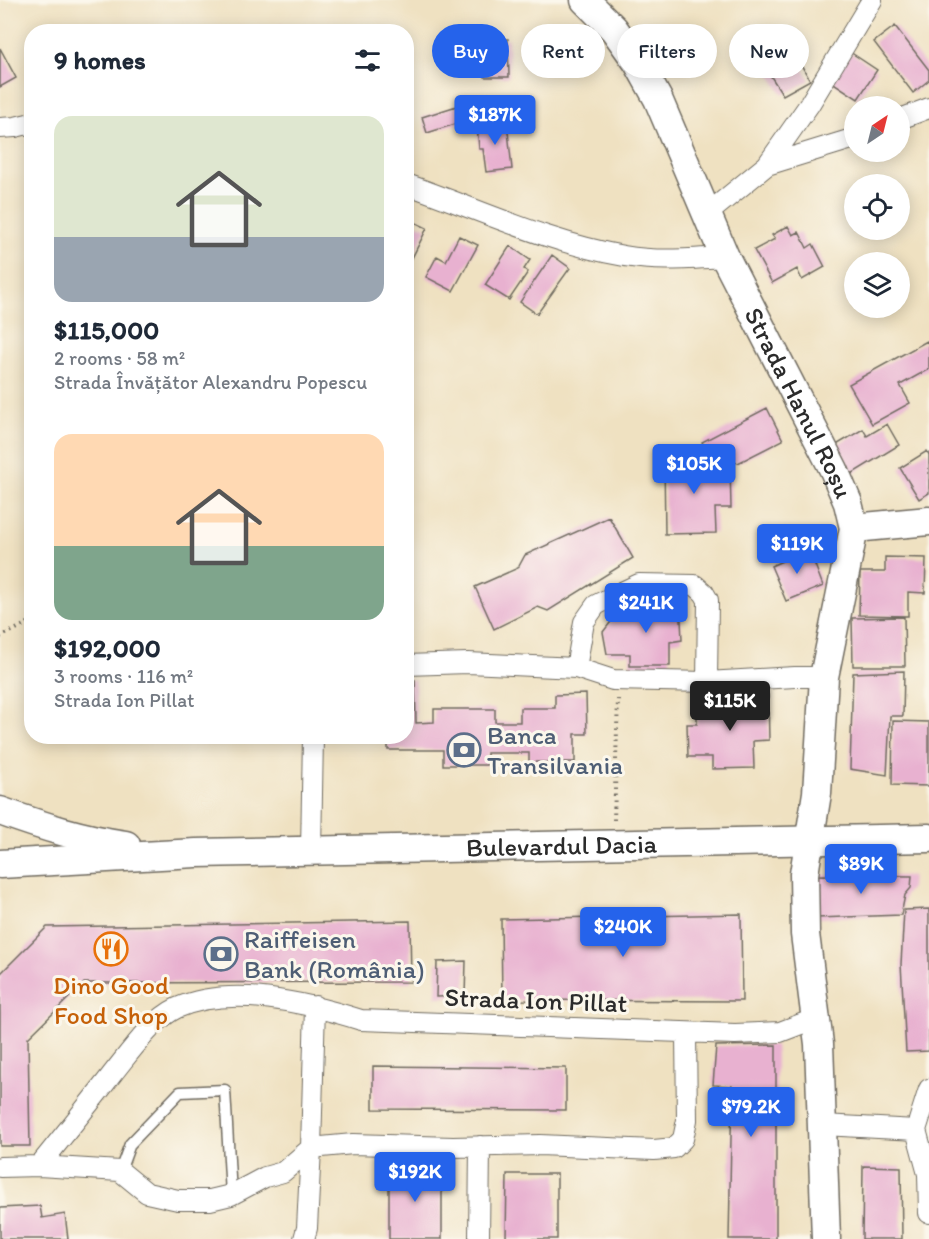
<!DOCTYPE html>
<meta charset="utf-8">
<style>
:root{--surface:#fff;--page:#f6f6f7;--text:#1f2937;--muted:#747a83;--accent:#2563eb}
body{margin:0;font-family:Itim,sans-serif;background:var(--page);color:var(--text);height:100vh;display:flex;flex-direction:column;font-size:22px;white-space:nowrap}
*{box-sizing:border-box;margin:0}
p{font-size:20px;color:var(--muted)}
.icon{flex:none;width:33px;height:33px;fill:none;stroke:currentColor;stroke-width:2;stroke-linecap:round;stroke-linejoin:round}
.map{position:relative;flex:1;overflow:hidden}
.drawer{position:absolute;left:24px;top:24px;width:390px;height:720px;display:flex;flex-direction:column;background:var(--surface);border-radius:24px;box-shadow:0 3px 15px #0003}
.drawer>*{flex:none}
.banner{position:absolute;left:432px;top:24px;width:406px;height:54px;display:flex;gap:12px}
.needle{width:39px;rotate:35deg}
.fabs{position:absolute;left:844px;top:96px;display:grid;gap:12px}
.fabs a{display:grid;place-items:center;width:66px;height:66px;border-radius:50%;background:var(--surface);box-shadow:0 3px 15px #0003;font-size:30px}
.price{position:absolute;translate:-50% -51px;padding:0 14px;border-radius:6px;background:var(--accent);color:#fff;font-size:20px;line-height:39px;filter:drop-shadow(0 2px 3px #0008)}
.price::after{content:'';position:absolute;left:50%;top:36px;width:18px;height:14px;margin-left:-9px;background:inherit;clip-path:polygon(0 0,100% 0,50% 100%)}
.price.current{background:#222;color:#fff}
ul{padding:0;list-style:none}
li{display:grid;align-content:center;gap:12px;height:318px;padding:0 30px}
li span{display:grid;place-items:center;height:186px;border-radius:18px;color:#555}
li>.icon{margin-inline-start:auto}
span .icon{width:108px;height:108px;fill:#fffc;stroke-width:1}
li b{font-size:26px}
h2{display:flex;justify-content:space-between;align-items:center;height:72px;padding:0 30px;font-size:26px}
.tag{padding:0 21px;border-radius:27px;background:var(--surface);box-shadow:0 3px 15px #0003;font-size:21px;line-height:54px}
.tag.current{background:var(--accent);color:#fff}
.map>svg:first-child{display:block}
</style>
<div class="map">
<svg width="929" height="1239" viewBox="0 0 929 1239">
<rect width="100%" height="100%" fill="#fbf7ec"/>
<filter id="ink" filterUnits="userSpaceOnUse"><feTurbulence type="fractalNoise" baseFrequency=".0167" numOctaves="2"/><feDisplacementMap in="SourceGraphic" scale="12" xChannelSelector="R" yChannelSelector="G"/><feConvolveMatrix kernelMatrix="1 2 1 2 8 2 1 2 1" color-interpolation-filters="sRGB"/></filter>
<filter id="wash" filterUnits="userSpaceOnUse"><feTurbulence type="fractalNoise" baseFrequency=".008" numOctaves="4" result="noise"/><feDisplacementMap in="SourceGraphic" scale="24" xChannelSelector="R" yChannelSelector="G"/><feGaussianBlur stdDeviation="1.35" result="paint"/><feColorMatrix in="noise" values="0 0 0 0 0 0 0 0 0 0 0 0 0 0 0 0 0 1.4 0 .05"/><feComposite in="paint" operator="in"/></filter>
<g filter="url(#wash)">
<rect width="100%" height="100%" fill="#efe1c1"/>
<g id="blocks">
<!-- building -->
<path fill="#e8b1d0" d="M282,24l4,8h-20z
M895,26l34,44v10l-16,13 -39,-51z
M484,39h24l1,38h-24z
M786,39l24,41 -27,15 -26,-40z
M0,48l16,30 -16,9z
M850,52l27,18 -19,29 -26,-17z
M485,97l5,16 -63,20 -5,-16z
M507,122l5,47 -26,3 -3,-23h-4l-2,-24z
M408,219l19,9 -21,42v-47z
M788,226l5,9 6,-3 8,16 6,-4 12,23 -23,13 -5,-11 -25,14 -18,-33 21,-11 -3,-4z
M459,236l19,9 -25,46 -27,-14 11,-21 9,5z
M510,246l20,14 -6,9 4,3 -19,28 -24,-15z
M552,255l18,13 -33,46 -17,-12z
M927,341l2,3v25l-29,16 10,18 -38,21 -23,-40z
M767,408l16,32 -45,23 -28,-8 -8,-13z
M887,424l12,21 -49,30 -17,-28 30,-18 4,7z
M927,451l2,4v38l-10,6 -19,-31z
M704,457v11l26,-1 1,41h-16l1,25 -51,1 -1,-76z
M609,517l24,41 -85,53 -10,-4 -44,22 -19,-42 43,-19 7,-13z
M809,549l14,37 -37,15 -15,-35z
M885,557l41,1 -1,35 -17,-1v24l-49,-1 1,-43h25z
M653,600h27l2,40 -12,2v24h-40v-12h-23l-4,-22 14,-18 35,-1z
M904,617l1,49h-52l-1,-48z
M904,671l-1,45h-13l-3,59 -37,-6 3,-96z
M406,680h9l1,43 18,-1v-13h61v13h25v-14h35v-13l31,-1 1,40h-12v28h-46v-9h-42v12h-44v-15h-55v-14h18z
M768,695l1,45 -16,1 1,27 -42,1v-12h-24l-1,-33h10v-14l33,-1v-13z
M893,721l36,1v64l-37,-1z
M816,875l96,1 -1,12 -6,7 -4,20 -84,3z
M929,909v142l-23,1 -5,-88 3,-54z
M741,914l1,87 -240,-1 -1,-81z
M410,921l1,61 -327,1 -56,55 2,108h-30v-172l47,-47z
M466,961l-1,35 -29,1 1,-35z
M776,1045v194h-47l3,-153 -19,-1 3,-39z
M373,1066l193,2v42l-193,-1z
M863,1166l38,1 1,72h-40z
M389,1167l53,2v70h-53z
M507,1174h50v65h-51z
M40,1206l2,12 23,-4 3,25h-68v-31z"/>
</g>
</g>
<g filter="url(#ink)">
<use href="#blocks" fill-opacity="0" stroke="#706b60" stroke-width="1.5"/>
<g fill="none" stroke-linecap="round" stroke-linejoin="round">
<defs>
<path id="lane" d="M120,1171l10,-27 50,-52 45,-2 6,105"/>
<path id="street" d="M900,119l29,-11
M0,128l15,-1 17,-4
M767,165l88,-27
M406,184c72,25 143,59 218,72 33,6 68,3 101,1
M706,215l61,-50 42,-60 63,-105
M406,665l62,-2 108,5 37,12 94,2 88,-5h29
M576,668l8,-46 12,-17 26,-13 17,-8 56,1 9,8 4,7 -1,82
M311,851l2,-115
M929,1089l-13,41 12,44 1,39
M823,1125l93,5
M39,1166c25,-31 50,-62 74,-93 17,-21 40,-54 64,-65 54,-24 130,-5 184,12l374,14 45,-2 34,-13
M0,1167l39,-1 81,5 27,22 31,7h32l21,-5 34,-18 18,-5 28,-24 42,-4 100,3 87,-2 114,5 20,-2 9,-9 4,-19 -1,-87
M304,1239l3,-11 4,-80 4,-142
M479,1239l1,-93"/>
<g id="secondary">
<path id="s1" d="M585,0l29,29 24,34 20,36 67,158 109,213 14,33 6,25 -30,149 -7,116 -13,81 1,60 14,110 7,195"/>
<path d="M854,528l75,-7"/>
<path d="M0,811c42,15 82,28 126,34"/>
<path id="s2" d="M0,864l196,-11 733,-15"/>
</g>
</defs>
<!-- lane casing -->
<use href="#lane" stroke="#706b60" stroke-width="13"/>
<!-- street casing -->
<use href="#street" stroke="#706b60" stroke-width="22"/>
<!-- secondary casing -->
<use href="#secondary" stroke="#706b60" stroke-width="31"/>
<!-- path -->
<path stroke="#706b60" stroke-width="4" stroke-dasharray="1.5 4.5" stroke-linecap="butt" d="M0,637l32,-16
M614,820l4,-121"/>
<!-- lane -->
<use href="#lane" stroke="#fff" stroke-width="10"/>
<!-- street -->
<use href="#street" stroke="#fff" stroke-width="20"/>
<!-- secondary -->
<use href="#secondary" stroke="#fff" stroke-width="28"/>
</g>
</g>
<!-- icons -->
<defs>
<symbol id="bank-ring" viewBox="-11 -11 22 22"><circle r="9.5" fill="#fbf7ec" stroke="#5c6f8a" stroke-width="1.5"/><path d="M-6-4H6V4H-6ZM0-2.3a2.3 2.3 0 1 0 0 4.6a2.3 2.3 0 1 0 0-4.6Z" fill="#5c6f8a"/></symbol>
<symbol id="restaurant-ring" viewBox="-11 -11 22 22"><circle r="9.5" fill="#fbf7ec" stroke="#e8710a" stroke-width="1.5"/><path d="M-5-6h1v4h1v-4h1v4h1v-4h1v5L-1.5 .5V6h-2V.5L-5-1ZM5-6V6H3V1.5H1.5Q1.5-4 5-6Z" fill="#e8710a"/></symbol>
</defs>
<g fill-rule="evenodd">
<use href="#bank-ring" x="445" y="731" width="38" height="38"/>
<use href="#restaurant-ring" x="92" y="930" width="38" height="38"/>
<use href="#bank-ring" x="202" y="935" width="38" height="38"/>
</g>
<g text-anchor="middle" stroke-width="6" stroke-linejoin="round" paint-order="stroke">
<!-- street labels -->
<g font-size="26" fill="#2b2b2b" stroke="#fbf7ec">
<text dy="9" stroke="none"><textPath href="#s1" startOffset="459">Strada Hanul Roșu</textPath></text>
<text dy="9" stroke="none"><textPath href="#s2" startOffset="562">Bulevardul Dacia</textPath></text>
<text transform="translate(536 1000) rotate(2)" y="9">Strada Ion Pillat</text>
</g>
<!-- service labels -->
<g font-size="26" fill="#4e5e75" stroke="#fbf7ec" text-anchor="start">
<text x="487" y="744">Banca<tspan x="487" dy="30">Transilvania</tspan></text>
<text x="244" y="948">Raiffeisen<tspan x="244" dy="30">Bank (România)</tspan></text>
</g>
<!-- food labels -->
<g font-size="26" fill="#c56008" stroke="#fbf7ec">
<text x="111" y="994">Dino Good<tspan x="111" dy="30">Food Shop</tspan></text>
</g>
</g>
</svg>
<div class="fabs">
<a><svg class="needle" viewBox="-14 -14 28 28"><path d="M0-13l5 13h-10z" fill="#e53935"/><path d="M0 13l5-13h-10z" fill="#747a83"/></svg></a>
<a><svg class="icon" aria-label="locate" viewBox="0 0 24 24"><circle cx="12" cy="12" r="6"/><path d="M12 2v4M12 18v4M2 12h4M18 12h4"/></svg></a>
<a><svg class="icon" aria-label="layers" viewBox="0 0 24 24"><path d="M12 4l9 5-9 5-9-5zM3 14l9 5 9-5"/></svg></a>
</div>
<b class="price" style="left:495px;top:146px">$187K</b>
<b class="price" style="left:694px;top:495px">$105K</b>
<b class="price" style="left:797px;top:575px">$119K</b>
<b class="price" style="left:646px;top:634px">$241K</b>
<b class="price current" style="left:730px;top:732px">$115K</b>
<b class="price" style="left:861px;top:895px">$89K</b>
<b class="price" style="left:623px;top:958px">$240K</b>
<b class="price" style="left:751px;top:1138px">$79.2K</b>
<b class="price" style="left:415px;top:1203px">$192K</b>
<div class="banner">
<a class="tag current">Buy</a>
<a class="tag">Rent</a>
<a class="tag">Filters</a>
<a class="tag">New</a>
</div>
<section class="drawer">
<h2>9 homes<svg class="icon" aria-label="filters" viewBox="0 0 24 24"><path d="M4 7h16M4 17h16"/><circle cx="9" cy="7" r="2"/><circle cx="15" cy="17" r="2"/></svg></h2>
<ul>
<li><span style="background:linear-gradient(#dfe7d0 65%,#9aa5b1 0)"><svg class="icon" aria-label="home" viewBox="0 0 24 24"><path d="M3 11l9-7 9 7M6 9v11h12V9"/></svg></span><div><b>$115,000</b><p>2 rooms · 58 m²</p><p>Strada Învățător Alexandru Popescu</p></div></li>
<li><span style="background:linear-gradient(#ffd9b3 60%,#7fa58c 0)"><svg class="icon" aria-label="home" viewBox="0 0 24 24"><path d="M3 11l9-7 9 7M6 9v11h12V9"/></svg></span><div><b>$192,000</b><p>3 rooms · 116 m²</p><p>Strada Ion Pillat</p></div></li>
</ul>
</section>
</div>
